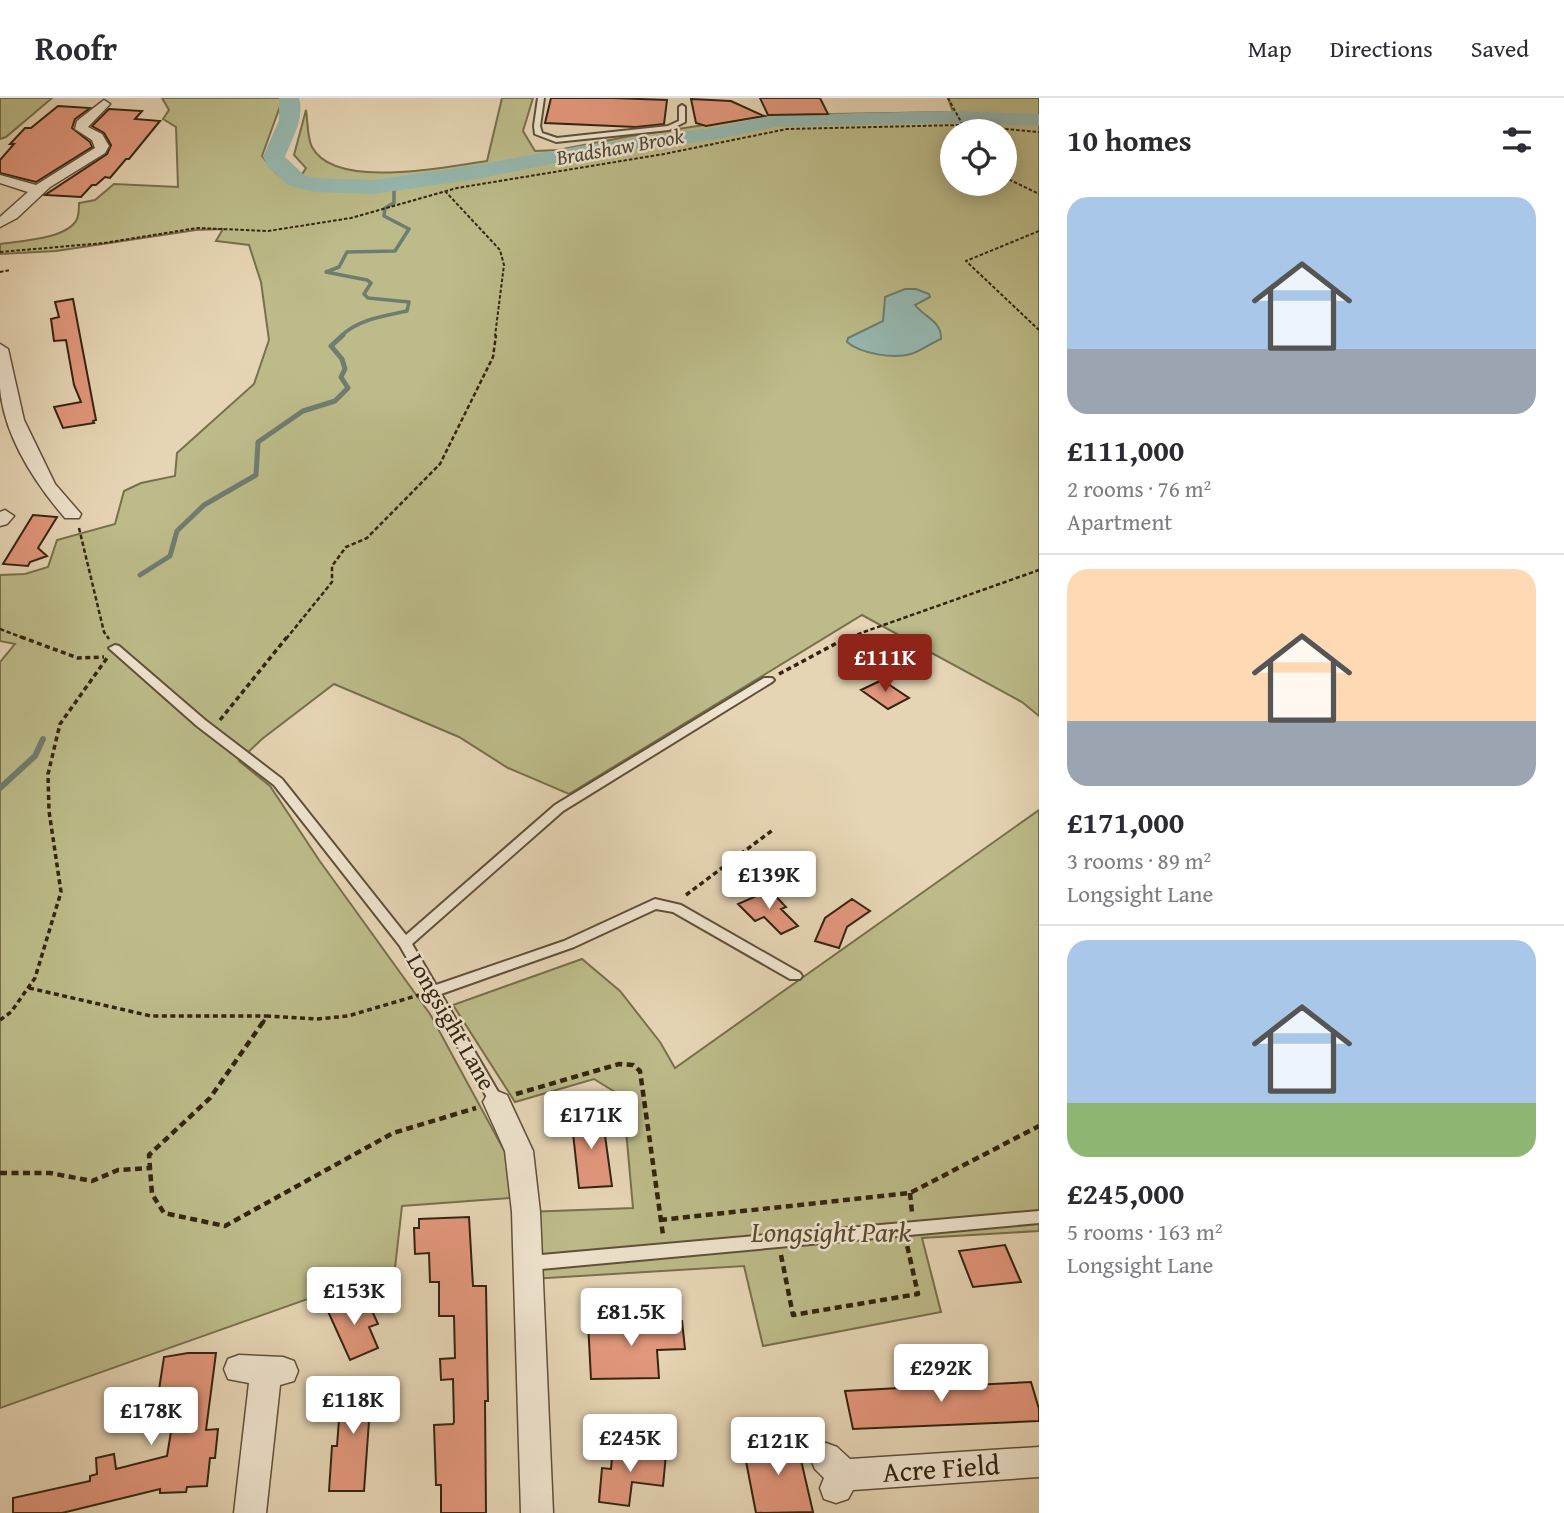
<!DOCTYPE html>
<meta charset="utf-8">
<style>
:root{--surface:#fff;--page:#f2f2f3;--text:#2b2b33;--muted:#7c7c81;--line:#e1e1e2;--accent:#8f2418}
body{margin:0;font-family:"Gentium Book Plus",serif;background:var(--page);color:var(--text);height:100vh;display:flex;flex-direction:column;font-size:26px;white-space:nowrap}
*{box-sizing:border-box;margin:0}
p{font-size:23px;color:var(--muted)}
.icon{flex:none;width:38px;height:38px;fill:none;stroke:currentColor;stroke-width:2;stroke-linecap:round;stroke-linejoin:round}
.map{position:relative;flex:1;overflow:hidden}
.side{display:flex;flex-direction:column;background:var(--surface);width:525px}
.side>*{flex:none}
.buttons{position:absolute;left:940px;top:21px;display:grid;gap:14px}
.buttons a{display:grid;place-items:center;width:77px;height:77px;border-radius:50%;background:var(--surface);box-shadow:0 4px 18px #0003;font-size:35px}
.price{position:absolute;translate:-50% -60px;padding:0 16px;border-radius:7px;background:#fff;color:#222;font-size:23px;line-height:46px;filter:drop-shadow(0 2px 4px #0008)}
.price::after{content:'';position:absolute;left:50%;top:42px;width:21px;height:16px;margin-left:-10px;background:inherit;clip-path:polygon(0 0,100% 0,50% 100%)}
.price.current{background:var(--accent);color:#fff}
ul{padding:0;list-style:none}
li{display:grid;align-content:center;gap:14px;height:371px;padding:0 28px}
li+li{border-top:2px solid var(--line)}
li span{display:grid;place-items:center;height:217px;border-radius:21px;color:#555}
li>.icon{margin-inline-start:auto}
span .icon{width:126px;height:126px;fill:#fffc;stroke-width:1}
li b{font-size:30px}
h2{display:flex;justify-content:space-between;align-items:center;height:84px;padding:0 28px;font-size:30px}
header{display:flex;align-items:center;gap:42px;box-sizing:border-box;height:98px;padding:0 35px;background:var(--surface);border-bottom:2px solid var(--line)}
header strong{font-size:33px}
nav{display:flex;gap:38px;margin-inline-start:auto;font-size:24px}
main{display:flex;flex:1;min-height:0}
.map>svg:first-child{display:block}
</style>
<header>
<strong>Roofr</strong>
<nav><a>Map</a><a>Directions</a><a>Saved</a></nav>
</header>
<main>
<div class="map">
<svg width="1039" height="1415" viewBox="0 0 1039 1415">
<rect width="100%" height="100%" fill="#e6d5b5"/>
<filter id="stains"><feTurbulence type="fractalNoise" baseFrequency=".00286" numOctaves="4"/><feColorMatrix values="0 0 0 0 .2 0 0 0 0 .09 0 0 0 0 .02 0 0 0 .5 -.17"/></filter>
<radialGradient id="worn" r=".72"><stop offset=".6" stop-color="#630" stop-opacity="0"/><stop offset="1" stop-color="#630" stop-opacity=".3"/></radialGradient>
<!-- green -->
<path fill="#bcbb89" stroke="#78704c" stroke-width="2" fill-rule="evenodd" d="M0,0h52l-46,39 -6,2z
M162,0h118l2,3 -20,55 15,18 20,8 9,-14 -12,-13 12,-45c2,12 1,27 6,37 23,44 137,19 175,14l15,-63h31l-10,33 12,20 23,-1 73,-14 140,-21 182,-3 -5,-14h91v618l-17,-14 -160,-87 -293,179 -61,-26 -49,-31 -125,-53 -72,55 -23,22 31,25 49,74 111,154 76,140 5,44 -109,8 -7,62 -395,140v-746l15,-18 -15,-3v-66l25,-1 23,-7 9,-27 58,-16 9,-33 17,-8 34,-7 2,-23 77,-69 15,-44 -8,-58 -12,-37 -33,-4 7,-12 -27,1 -140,21 -56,3v-10c19,-3 68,-5 77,-25 2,-5 2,-11 2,-16l16,-3 19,-16 64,3 -2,-60 -13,-8 6,-9zM952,33h52v53h-52z
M1039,712v421l-117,7 19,74 -178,34 -19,-80 -213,13 -5,-67 107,-4 -10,-111 -29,-18 -79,23 -62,-97 129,-46 38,32 40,51 15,26z"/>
<!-- water -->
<path fill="#96b8b0" stroke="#6f7d70" stroke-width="2" d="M905,191h11l13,5 1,3 -15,8c9,12 27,16 26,34 -10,4 -20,12 -30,15 -17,5 -50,0 -64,-12l1,-4 35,-17 2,-24z"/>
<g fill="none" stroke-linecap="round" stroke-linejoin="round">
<!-- stream-far2 -->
<path stroke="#6f7d70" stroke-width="3.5" d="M341,238c18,-17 43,-20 66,-25l2,-9 -41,-4 -4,-4 7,-11 -4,-3 -41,-8 13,-5 8,-15 48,-1 14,-22 -25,-13 1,-8 9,-5v-18"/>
<!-- stream-far1 -->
<path stroke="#6f7d70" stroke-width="5" d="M140,477l30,-19 7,-25 27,-26 52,-30 2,-33 45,-31 32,-10 13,-13 -7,-11 4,-8 -3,-10 -11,-13 12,-11"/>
<!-- stream -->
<path stroke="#6f7d70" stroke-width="6" d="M0,690l35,-32 8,-17"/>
<!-- river -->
<path fill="#96b8b0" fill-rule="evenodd" d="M279,0h20c6,21 -7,40 -14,59l19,18 11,3 58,2 104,-15 103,-19 138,-19 57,-12 174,-4 90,3v12l-90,-3 -174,4 -57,12 -138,19 -103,21 -104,15 -59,-2 -26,-7 -19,-17 -6,-11 16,-37z"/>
</g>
<!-- building -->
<path fill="#e2977c" stroke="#342410" stroke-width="2" d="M551,0h62l54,2 -3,24 -28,3 -91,-4z
M760,0h60l8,16 -60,1z
M691,1l40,2 33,15 -58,10 -10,-3z
M58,8l32,2 -15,11 -3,9 18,14 2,5 -56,35 -36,-9v-13l14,-16h-4l15,-16h6z
M109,11l33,2 -7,8 25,2 -31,38h-3l-16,19 -5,-1 -9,8h-4l-11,12 -36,-2 62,-41 4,-9 -7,-12 -12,-7z
M73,201l23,121 -3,1 1,2 -31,5 -9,-21 27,-5 -7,-17 -8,-45 -12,1 -3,-22 8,-2 -4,-15z
M33,417l24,2 -19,31 9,8 -17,6 -2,4 -25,-2z
M882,582l27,18 -21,11 -27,-19z
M770,792l16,17 -5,2 17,17 -17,8 -17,-17 -9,4 -17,-17z
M852,801l18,12 -23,16 -8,21 -24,-7 10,-23z
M602,1016l10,72 -33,2 -8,-73z
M469,1119l4,69h13l2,115h-3l1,112h-45v-28h-5l-2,-60 19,-1 1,-2 -1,-43 -12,1 -1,-21 15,-1 -1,-42h-15v-34h-9l-1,-29 -14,1 -1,-26h5v-9z
M1005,1147l16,37 -48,5 -14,-36z
M353,1198l6,12 10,-4 9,20 -9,3 9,21 -28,12 -24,-53z
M682,1223l3,28 -28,1 2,28 -68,1 -3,-57z
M188,1255h28l-10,77 12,-1 -3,29h-5l-3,28 -20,1 -1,5 -26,1v-4l-98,24h-49v-15l77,-17v-5l7,-2 -1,-16 18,-4 2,15 51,-13 8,-48 -19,1 8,-52z
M927,1275l4,14 100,-5 8,27v12l-186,8 -8,-38 54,-3 -3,-14z
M375,1281l-2,42h-4l-5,70h-35l3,-45h5l5,-66z
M795,1336l18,78 -57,1 -12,-62 19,-1 -2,-13z
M613,1349l53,7 -3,32 -31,-4 -3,24 -30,-4 3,-34 9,1z"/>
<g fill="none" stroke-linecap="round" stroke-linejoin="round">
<defs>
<path id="service" d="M538,0h6l-4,28 2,7 15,5 111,-12 11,-5v-14l3,-2 3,2v15l-16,8 -113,12 -21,-8 -1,-8z
M115,547l4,1 86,74 77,59 124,156 149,-130 209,-127h8l2,2 -2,2 -209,129 -151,133 24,41 128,-44 91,-42 26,6 119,68 2,3 -2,3h-10l-117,-67 -17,-3 -82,38 -133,47 63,108 -2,4 -5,2 -5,-2 -92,-160 -126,-161 -77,-59 -86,-76 -2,-2z
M1039,1113v12l-509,47 -6,-2 -2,-5 2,-5 6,-2z"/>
<path id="minor" d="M104,2l6,4 -22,23 14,7 7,12 -4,7 -55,34 -33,31 -17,9v-10l28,-25 -28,-9v-8l36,10 59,-37 -3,-8 -17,-11 2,-8z
M0,246l8,5 16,71 31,64 26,30 -2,4h-14c-30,-35 -61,-82 -65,-130 0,-14 0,-29 0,-44z
M5,412l9,6 -7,8 -7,2v-14z
M497,993l10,4 26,56 7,61 13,301h-32l-9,-301 -7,-61 -22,-49 4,-7z
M239,1257l44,2 11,4 4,10 -4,10 -14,4 -14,128h-32l15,-130 -21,-4 -4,-10 4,-10z
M826,1345l11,4 13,12 189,-12v30l-186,13 -5,9 -12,4 -12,-4 -4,-11 4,-10 -9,-9 -5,-11 5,-11z"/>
</defs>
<!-- service casing -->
<use href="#service" stroke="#605039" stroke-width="4"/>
<!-- minor casing -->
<use href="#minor" stroke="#605039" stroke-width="3"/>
<!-- path-far3 -->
<path stroke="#342410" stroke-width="2" stroke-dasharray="3.5 2" stroke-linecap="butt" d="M948,0l18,33
M1004,79l35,17
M445,93l55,59 4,15 -9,71
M1039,133l-73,30 73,69
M0,154l104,-9 93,-15 71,3 83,-13 106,-30 207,-34 123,-25 174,-4 78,7
M0,174l10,-2"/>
<!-- path-far2 -->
<path stroke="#342410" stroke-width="2.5" stroke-dasharray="4.5 2.5" stroke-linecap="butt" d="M79,430l25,104 5,7
M0,531l26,10
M286,541l46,-57v-16l14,-19 21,-9 73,-74 53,-107 3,-22
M844,541l195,-69"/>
<!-- path-far1 -->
<path stroke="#342410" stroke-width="3.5" stroke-dasharray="5 3.5" stroke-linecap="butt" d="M21,539l57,21 26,-1
M779,576l69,-37
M220,622l67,-83
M686,797l88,-66
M29,890l122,28h116
M0,922l11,-8 24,-34 26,-86 -12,-81 -1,-37 12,-50 47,-66
M262,926l5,-8 50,3 31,-3 71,-21"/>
<!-- path -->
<path stroke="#342410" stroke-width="4.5" stroke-dasharray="7 4.5" stroke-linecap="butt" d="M263,924l-53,76 -61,57 3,39 12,19 61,13 168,-93 83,-25
M516,996l103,-30 14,1 7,6 23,164
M0,1075h50l42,8 26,-11 34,-2
M910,1095l2,19
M660,1122l250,-27 129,-67
M781,1157l12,60 125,-21 -11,-49"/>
<!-- service -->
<use href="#service" fill="#efe4cf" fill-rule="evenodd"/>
<!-- minor -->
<use href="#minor" fill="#efe4cf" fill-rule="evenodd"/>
</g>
<g text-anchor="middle" stroke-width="5" stroke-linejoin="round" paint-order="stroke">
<!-- far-water labels -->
<g font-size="21" font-style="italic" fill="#4c4938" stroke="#efe4cf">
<text transform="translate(620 49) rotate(-10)" y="7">Bradshaw Brook</text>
</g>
<!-- street labels -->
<g font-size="24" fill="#342410" stroke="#efe4cf">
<text transform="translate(451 924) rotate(60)" y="8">Longsight Lane</text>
</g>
<!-- near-park labels -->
<g font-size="28" font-style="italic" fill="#564a2e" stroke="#efe4cf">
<text x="831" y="1144">Longsight Park</text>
</g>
<!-- near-street labels -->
<g font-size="28" fill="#342410" stroke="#efe4cf">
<text transform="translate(941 1370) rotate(-4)" y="10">Acre Field</text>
</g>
</g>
<rect width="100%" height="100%" filter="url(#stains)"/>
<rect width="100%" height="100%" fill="url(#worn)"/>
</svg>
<div class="buttons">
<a><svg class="icon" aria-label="locate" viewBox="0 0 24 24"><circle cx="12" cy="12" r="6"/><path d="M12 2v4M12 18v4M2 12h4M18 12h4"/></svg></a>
</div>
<b class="price current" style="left:885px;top:596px">£111K</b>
<b class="price" style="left:769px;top:813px">£139K</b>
<b class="price" style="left:591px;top:1053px">£171K</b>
<b class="price" style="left:354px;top:1229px">£153K</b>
<b class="price" style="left:631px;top:1250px">£81.5K</b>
<b class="price" style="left:941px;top:1306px">£292K</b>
<b class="price" style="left:353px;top:1338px">£118K</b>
<b class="price" style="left:151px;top:1349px">£178K</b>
<b class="price" style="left:630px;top:1376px">£245K</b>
<b class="price" style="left:778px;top:1379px">£121K</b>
</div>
<section class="side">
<h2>10 homes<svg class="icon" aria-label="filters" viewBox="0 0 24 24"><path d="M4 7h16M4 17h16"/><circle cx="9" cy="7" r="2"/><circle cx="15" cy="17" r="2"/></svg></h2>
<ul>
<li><span style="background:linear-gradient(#a9c7e8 70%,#9aa5b1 0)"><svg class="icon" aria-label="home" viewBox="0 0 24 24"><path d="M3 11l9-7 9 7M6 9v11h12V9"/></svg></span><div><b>£111,000</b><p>2 rooms · 76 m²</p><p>Apartment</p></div></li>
<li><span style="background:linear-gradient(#ffd9b3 70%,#9aa5b1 0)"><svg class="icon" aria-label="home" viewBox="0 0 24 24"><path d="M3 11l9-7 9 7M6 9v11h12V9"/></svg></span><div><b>£171,000</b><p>3 rooms · 89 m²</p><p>Longsight Lane</p></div></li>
<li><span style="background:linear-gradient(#a9c7e8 75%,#8fb573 0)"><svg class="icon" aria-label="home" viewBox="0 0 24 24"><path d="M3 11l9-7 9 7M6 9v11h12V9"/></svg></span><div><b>£245,000</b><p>5 rooms · 163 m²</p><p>Longsight Lane</p></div></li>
</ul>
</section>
</main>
